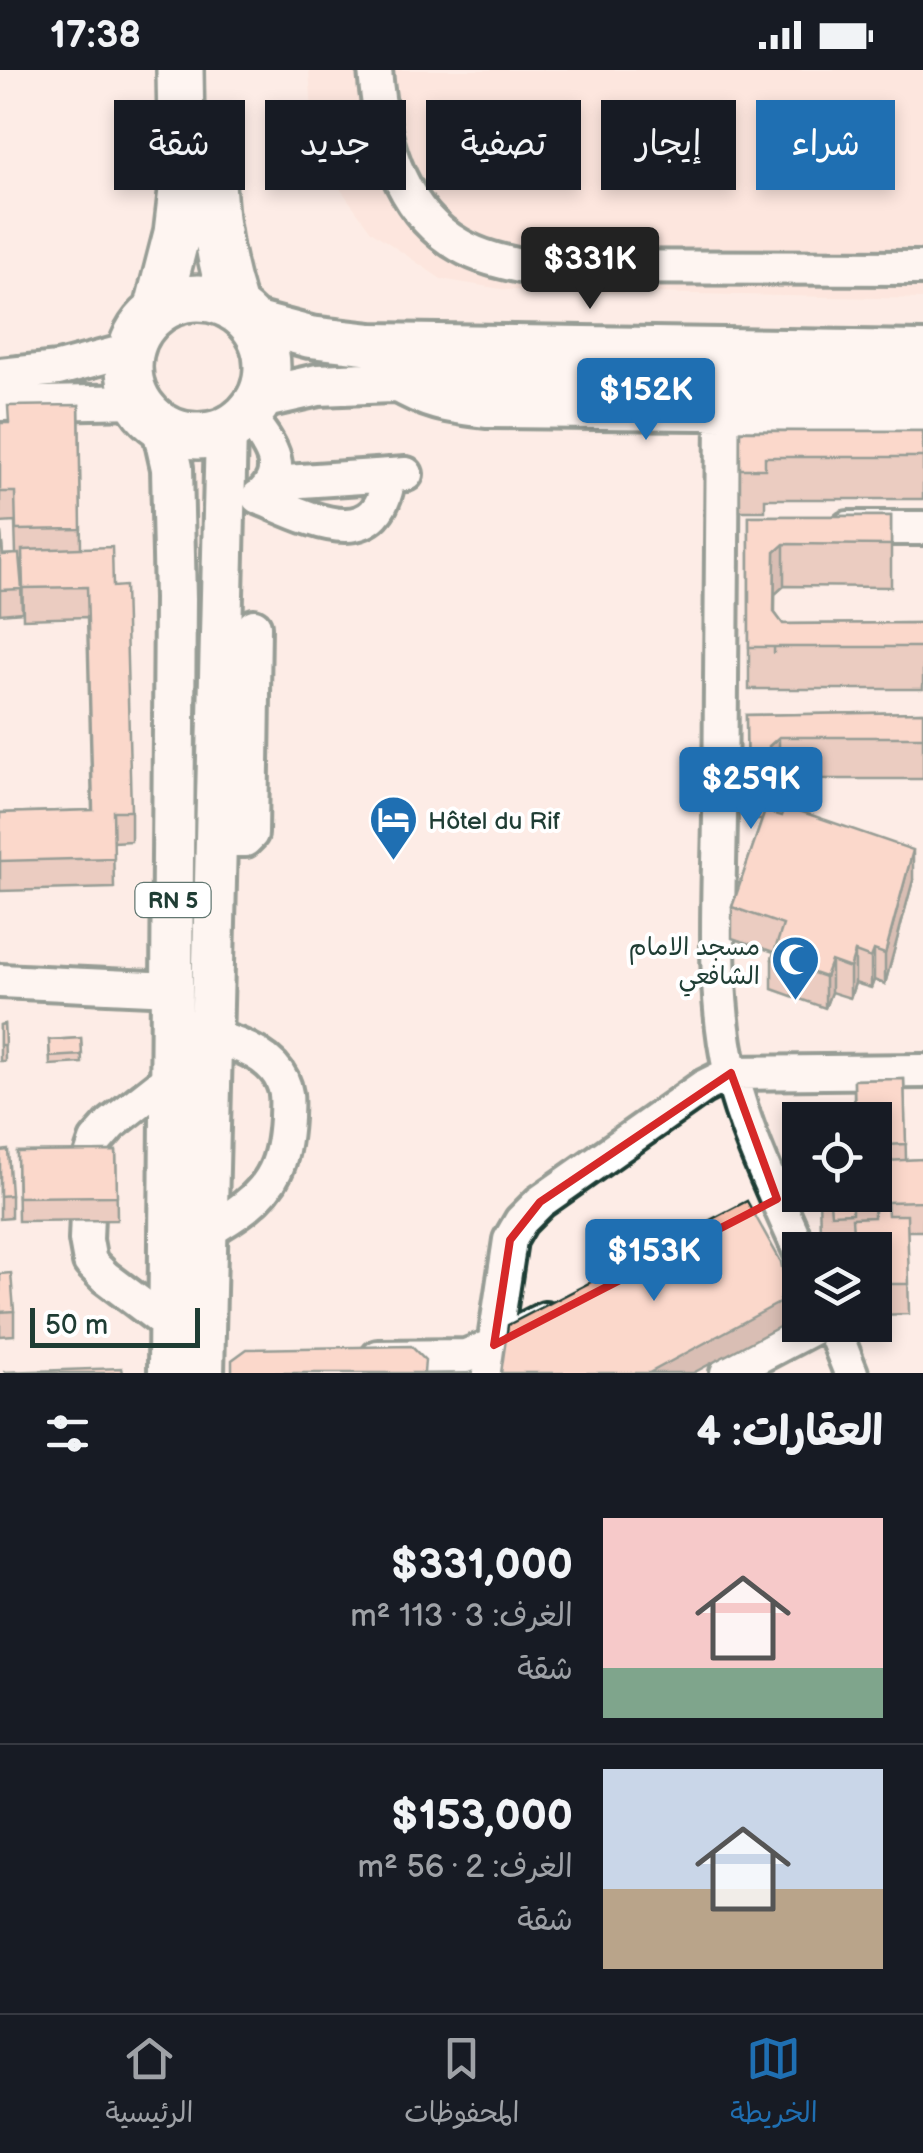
<!DOCTYPE html>
<html lang="ar">
<meta charset="utf-8">
<style>
:root{--surface:#171b24;--page:#242831;--text:#f1f3f6;--muted:#9ea1a6;--line:#363941;--accent:#1f6fb2}
body{margin:0;font-family:"Balsamiq Sans","Playpen Sans Arabic",sans-serif;background:var(--page);color:var(--text);direction:rtl;height:100vh;display:flex;flex-direction:column;font-size:38px;white-space:nowrap}
*{box-sizing:border-box;margin:0}
p{font-size:32px;color:var(--muted)}
.icon{flex:none;width:55px;height:55px;fill:none;stroke:currentColor;stroke-width:2;stroke-linecap:round;stroke-linejoin:round}
.map{position:relative;height:1303px;overflow:hidden;direction:ltr}
.details{display:flex;flex-direction:column;background:var(--surface);flex:1}
.details>*{flex:none}
.guide{position:absolute;left:30px;top:30px;width:865px;height:90px;direction:rtl;display:flex;gap:20px}
.fabs{position:absolute;left:782px;top:1032px;display:grid;gap:20px}
.fabs a{display:grid;place-items:center;width:110px;height:110px;border-radius:0px;background:var(--surface);box-shadow:0 5px 15px #0003;font-size:50px}
.scale{position:absolute;left:30px;bottom:25px;width:170px;box-sizing:border-box;padding-left:10px;border:5px solid #1f3d34;border-top:0;font-size:28px;line-height:35px;white-space:nowrap;color:#1f3d34;-webkit-text-stroke:8px #fff;paint-order:stroke}
.price{position:absolute;translate:-50% -85px;padding:0 22px;border-radius:10px;background:var(--accent);color:#fff;font-size:32px;line-height:65px;filter:drop-shadow(0 2px 5px #0008)}
.price::after{content:'';position:absolute;left:50%;top:60px;width:30px;height:22px;margin-left:-15px;background:inherit;clip-path:polygon(0 0,100% 0,50% 100%)}
.price.on{background:#222;color:#fff}
ul{padding:0;list-style:none}
li{display:flex;align-items:center;gap:30px;height:250px;padding:0 40px}
li+li{border-top:2px solid var(--line)}
li span{display:grid;place-items:center;flex:none;width:280px;height:200px;border-radius:0px;color:#555}
li>.icon{margin-inline-start:auto}
span .icon{width:120px;height:120px;fill:#fffc;stroke-width:1}
li b{font-size:42px}
h2{display:flex;justify-content:space-between;align-items:center;height:120px;padding:0 40px;font-size:42px}
.pill{padding:0 35px;border-radius:0px;background:var(--surface);box-shadow:0 5px 15px #0003;font-size:35px;line-height:90px}
.pill.on{background:var(--accent);color:#fff}
.status{display:flex;justify-content:space-between;align-items:center;height:70px;padding:0 50px;background:var(--surface);direction:ltr}
.status svg{height:28px;fill:currentColor}
.tab-bar{display:flex;justify-content:space-around;align-items:center;height:140px;border-top:2px solid var(--line);background:var(--surface);font-size:28px;color:var(--muted)}
.tab-bar a{display:grid;justify-items:center;gap:5px}
.tab-bar .on{color:var(--accent)}
.map>svg:first-child{display:block}
</style>
<div class="status"><b>17:38</b><svg viewBox="0 0 49 12"><path d="M0 12V9h3v3zM5 12V6h3v6zM10 12V3h3v9zM15 12V0h3v12zM26 1h20v11H26zM47 4h2v5h-2z"/></svg></div>
<div class="map">
<svg width="923" height="1303" viewBox="0 0 923 1303">
<rect width="100%" height="100%" fill="#fdece6"/>
<filter id="ink" filterUnits="userSpaceOnUse"><feTurbulence type="fractalNoise" baseFrequency=".01" numOctaves="2"/><feDisplacementMap in="SourceGraphic" scale="20" xChannelSelector="R" yChannelSelector="G"/><feConvolveMatrix kernelMatrix="1 2 1 2 8 2 1 2 1" color-interpolation-filters="sRGB"/></filter>
<g filter="url(#ink)">
<!-- built -->
<path fill="#fcded5" d="M309,0h614v229l-416,-9 -66,-11 -70,-48 -32,-44 -26,-61z"/>
<g fill="none" stroke-linecap="round" stroke-linejoin="round">
<defs>
<path id="minor" d="M375,0c5,65 23,140 84,175 20,12 43,17 66,22l398,1
M0,305l58,-6 72,-19
M395,314c33,20 53,22 91,27l437,4
M0,334l137,-3
M723,342c-1,135 -2,269 -3,404 -1,82 -8,178 11,258 15,61 44,120 69,177
M248,346c18,25 44,52 12,80
M271,413l135,-9
M258,427c47,19 121,62 131,-22
M848,458h75
M215,770h30l6,-6 3,-208
M0,911l172,8
M206,1162c26,-15 56,-33 69,-61 8,-16 10,-36 11,-53 0,-8 1,-16 0,-24 -5,-36 -45,-50 -75,-57
M832,1255l19,48
M170,1256l-65,-49 -15,-15 -4,-22 3,-78 7,-21 15,-17 61,-48
M378,1287l88,-1 28,-11 51,-26
M490,1303l20,-133 11,-19 19,-19 163,-115 28,-14 192,-2
M727,1303l91,-48"/>
<path id="major" d="M250,251l60,16 62,7 551,8
M260,328l58,-13 73,-3 532,1
M163,358l9,40 3,131 -6,774
M203,1303l23,-942"/>
<path id="highway" d="M210,69c2,62 5,109 25,170
M129 297a69 69 0 1 1 138 0a69 69 0 1 1-138 0Z
M157,241l20,-78 5,-43 -2,-120"/>
</defs>
<!-- minor casing -->
<use href="#minor" stroke="#1f3d34" stroke-width="40"/>
<!-- major casing -->
<use href="#major" stroke="#1f3d34" stroke-width="48"/>
<!-- highway casing -->
<use href="#highway" stroke="#1f3d34" stroke-width="52"/>
<!-- minor -->
<use href="#minor" stroke="#fff" stroke-width="32"/>
<!-- major -->
<use href="#major" stroke="#fff" stroke-width="40"/>
<!-- highway -->
<use href="#highway" stroke="#fff" stroke-width="45"/>
</g>
<!-- wall -->
<path fill="#d5a494" stroke="#1f3d34" stroke-width="2.5" d="M79,335l2,143 32,39 18,224v30l-18,1 1,46 -114,3v-78l92,-3 -5,-193 -64,2 -1,-59h-2l2,52 -22,2v-91l3,32 13,-1 -1,-32 -15,1v-100h8z
M740,361h183v68h-158v12h-25z
M749,446h142v71l-107,-1 -9,8v19l8,11 140,-1v66h-174z
M923,642v67h-144l-9,9v24l143,68 -28,104 -11,-4 -3,8 -16,-5 -5,15 -19,-6 -6,16 -53,-19v-30l2,-7 -42,-14v-31l30,-87h-15l-1,-105z
M4,954l1,37h-5v-36z
M81,968l1,25 -32,2 -1,-25z
M904,1009l2,81 17,-1v72h-16l2,83 -34,1v-65l-27,-6h-17l-1,-11h-10l-1,-38h56v-75h-21v-40z
M0,1081l11,44v23l-11,1z
M116,1081l1,69 -99,1 -1,-69z
M0,1204l14,37v24l-14,1z"/>
<!-- shaded-wall -->
<path fill="#ae8678" stroke="#1f3d34" stroke-width="2.5" d="M784,474v42l-9,8 -1,60 1,-102z
M779,667v42l-9,9 -1,-42z
M913,780v30l-28,104v-30z
M874,880v30l-3,8v-30z
M855,882v31l-5,15v-30z
M831,891v31l-6,16v-31z
M785,1214v23l-6,20 -86,46h-44z"/>
<!-- building -->
<path fill="#f8bfac" stroke="#1f3d34" stroke-width="2.5" d="M79,335l2,124 -65,1 -1,-38h-15v-69h9l-1,-17z
M740,361h183v26h-158v12h-25z
M749,446h142v29l-107,-1 -9,8 -1,60 9,12 140,-1v24h-174z
M0,453l3,32 16,-1 3,35 -22,1z
M112,477l1,40 12,-1 6,225h-18l1,47 -114,3v-48l93,-3 -6,-223 -64,1 -1,-38z
M923,642v25h-144l-10,9 1,32h-23l-1,-63z
M785,736l128,44 -28,104 -11,-4 -3,8 -16,-6 -5,16 -19,-7 -6,16 -53,-18 11,-34 -51,-18 33,-96 17,5z
M4,954l1,21h-5v-20z
M81,968l1,17 -32,2 -1,-17z
M904,1009l2,65 -20,1v16l37,-2v42l-36,1 1,13h19l2,69h-34v-34h-27v-17h5l-1,-15 22,-1v-16l-22,1v11l-21,1 -1,-12 -10,1v-8h55v-75h-20l-1,-40z
M8,1080l3,45 -11,1v-45z
M116,1081l1,45 -99,1 -1,-45z
M747,1131l34,61 4,22 -6,19 -130,70h-148l7,-48z
M11,1203l3,38 -14,1v-38z
M411,1276l14,14 -1,13h-192v-13l15,-11z
M122,1298l1,5h-116l-1,-1z"/>
</g>
<!-- marked area -->
<path d="M0 0H923V1303H0ZM731,1003l46,126 -283,146 16,-105 30,-38z" fill="#fdece6" fill-opacity=".55" fill-rule="evenodd"/>
<path fill="none" stroke="#d62828" stroke-width="8" stroke-linejoin="round" d="M731,1003l46,126 -283,146 16,-105 30,-38z"/>
<!-- icons -->
<defs>
<symbol id="hotel-pin" viewBox="-11 -11 22 30"><path d="M0 17L-7.5 6A9.5 9.5 0 1 1 7.5 6Z" fill="#1f6fb2" stroke="#fff"/><path d="M-6-4.5h1.5V1H6V5H4.5V3h-9V5H-6ZM-4 0a1.8 1.8 0 1 1 3.6 0ZM.5 0V-2.5h3Q6-2.5 6 0Z" fill="#fff"/></symbol>
<symbol id="mosque-pin" viewBox="-11 -11 22 30"><path d="M0 17L-7.5 6A9.5 9.5 0 1 1 7.5 6Z" fill="#1f6fb2" stroke="#fff"/><path d="M3.5-4.9A6 6 0 1 0 3.5 4.9A5 5 0 1 1 3.5-4.9Z" fill="#fff"/></symbol>
</defs>
<g fill-rule="evenodd">
<use href="#hotel-pin" x="366" y="722" width="55" height="75"/>
<use href="#mosque-pin" x="768" y="862" width="55" height="75"/>
</g>
<g text-anchor="middle" stroke-width="8" stroke-linejoin="round" paint-order="stroke">
<!-- shield labels -->
<rect fill="#fff" stroke="#627771" stroke-width="2.5" x="135.5" y="813" width="75" height="34" rx="8"/>
<g font-size="22" font-weight="bold" fill="#1f3d34">
<text x="173" y="838">RN 5</text>
</g>
<!-- poi labels -->
<g font-size="25" fill="#1f3d34" stroke="#fff" text-anchor="start">
<text x="428" y="759">Hôtel du Rif</text>
<text x="760" y="885" text-anchor="end">مسجد الامام<tspan x="760" dy="29">الشافعي</tspan></text>
</g>
</g>
</svg>
<div class="fabs">
<a><svg class="icon" aria-label="locate" viewBox="0 0 24 24"><circle cx="12" cy="12" r="6"/><path d="M12 2v4M12 18v4M2 12h4M18 12h4"/></svg></a>
<a><svg class="icon" aria-label="layers" viewBox="0 0 24 24"><path d="M12 4l9 5-9 5-9-5zM3 14l9 5 9-5"/></svg></a>
</div>
<div class="scale">50 m</div>
<b class="price on" style="left:590px;top:242px">$331K</b>
<b class="price" style="left:646px;top:373px">$152K</b>
<b class="price" style="left:751px;top:762px">$259K</b>
<b class="price" style="left:654px;top:1234px">$153K</b>
<div class="guide">
<a class="pill on">شراء</a>
<a class="pill">إيجار</a>
<a class="pill">تصفية</a>
<a class="pill">جديد</a>
<a class="pill">شقة</a>
</div>
</div>
<section class="details">
<h2>العقارات: 4<svg class="icon" aria-label="filters" viewBox="0 0 24 24"><path d="M4 7h16M4 17h16"/><circle cx="9" cy="7" r="2"/><circle cx="15" cy="17" r="2"/></svg></h2>
<ul>
<li><span style="background:linear-gradient(#f6c9c9 75%,#7fa58c 0)"><svg class="icon" aria-label="home" viewBox="0 0 24 24"><path d="M3 11l9-7 9 7M6 9v11h12V9"/></svg></span><div><b>$331,000</b><p>الغرف: 3 · 113 m²</p><p>شقة</p></div></li>
<li><span style="background:linear-gradient(#c9d6e8 60%,#b9a48a 0)"><svg class="icon" aria-label="home" viewBox="0 0 24 24"><path d="M3 11l9-7 9 7M6 9v11h12V9"/></svg></span><div><b>$153,000</b><p>الغرف: 2 · 56 m²</p><p>شقة</p></div></li>
</ul>
</section>
<nav class="tab-bar">
<a class="on"><svg class="icon" aria-label="map" viewBox="0 0 24 24"><path d="M3 6l6-2 6 2 6-2v14l-6 2-6-2-6 2zM9 4v14M15 6v14"/></svg>الخريطة</a>
<a><svg class="icon" aria-label="saved" viewBox="0 0 24 24"><path d="M7 4h10v16l-5-4-5 4z"/></svg>المحفوظات</a>
<a><svg class="icon" aria-label="home" viewBox="0 0 24 24"><path d="M3 11l9-7 9 7M6 9v11h12V9"/></svg>الرئيسية</a>
</nav>
